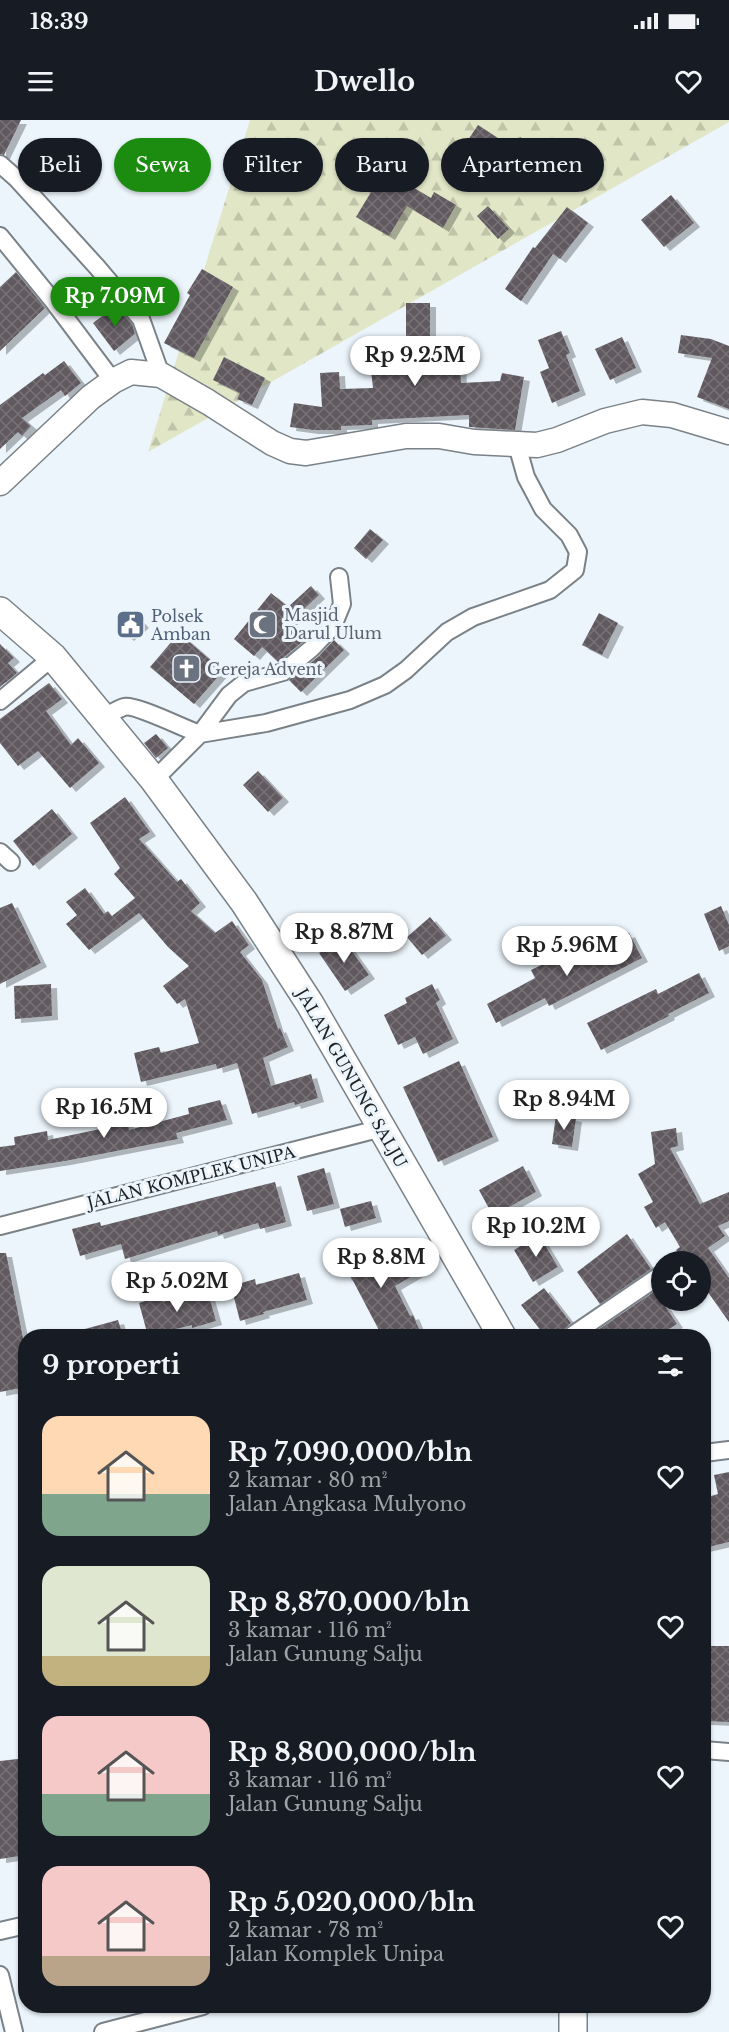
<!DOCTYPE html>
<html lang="id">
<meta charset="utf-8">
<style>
:root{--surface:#171b24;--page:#20242c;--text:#f1f3f6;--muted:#9ea1a6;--accent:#1c8c10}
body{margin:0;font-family:"Libre Baskerville",serif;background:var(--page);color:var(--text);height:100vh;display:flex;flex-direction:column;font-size:22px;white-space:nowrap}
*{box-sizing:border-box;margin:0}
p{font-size:20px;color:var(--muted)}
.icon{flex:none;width:33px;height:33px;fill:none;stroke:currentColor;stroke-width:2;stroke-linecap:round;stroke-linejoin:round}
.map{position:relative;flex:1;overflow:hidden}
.sheet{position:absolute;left:18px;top:1209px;width:693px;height:684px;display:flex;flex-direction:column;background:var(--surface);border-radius:24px;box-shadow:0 2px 4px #0004}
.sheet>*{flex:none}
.guide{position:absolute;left:18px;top:18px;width:693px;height:54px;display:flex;gap:12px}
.buttons{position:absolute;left:651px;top:1131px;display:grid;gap:12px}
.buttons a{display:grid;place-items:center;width:60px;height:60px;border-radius:50%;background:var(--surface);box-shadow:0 2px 4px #0004;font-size:30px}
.price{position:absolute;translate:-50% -51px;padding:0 14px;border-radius:21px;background:#fff;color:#222;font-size:20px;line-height:39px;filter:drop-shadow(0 2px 3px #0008)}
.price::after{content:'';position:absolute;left:50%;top:36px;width:18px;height:14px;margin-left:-9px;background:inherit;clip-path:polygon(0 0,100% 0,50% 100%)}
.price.selected{background:var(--accent);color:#fff}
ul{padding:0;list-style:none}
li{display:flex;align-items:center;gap:18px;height:150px;padding:0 24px}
li span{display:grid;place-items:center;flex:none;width:168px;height:120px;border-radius:18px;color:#555}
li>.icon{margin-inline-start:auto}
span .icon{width:72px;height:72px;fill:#fffc;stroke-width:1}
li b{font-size:26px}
h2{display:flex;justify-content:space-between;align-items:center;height:72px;padding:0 24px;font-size:26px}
.tag{padding:0 21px;border-radius:27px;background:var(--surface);box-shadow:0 2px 4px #0004;font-size:21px;line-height:54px}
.tag.selected{background:var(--accent);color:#fff}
.status{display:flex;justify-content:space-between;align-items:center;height:42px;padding:0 30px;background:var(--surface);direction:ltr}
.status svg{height:16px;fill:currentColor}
header{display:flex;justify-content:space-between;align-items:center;height:78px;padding:0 24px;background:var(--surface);font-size:27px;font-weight:800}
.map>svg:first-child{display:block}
</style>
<div class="status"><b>18:39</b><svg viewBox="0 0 49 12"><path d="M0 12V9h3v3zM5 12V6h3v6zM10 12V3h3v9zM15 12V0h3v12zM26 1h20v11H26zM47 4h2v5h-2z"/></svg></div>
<header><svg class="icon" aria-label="menu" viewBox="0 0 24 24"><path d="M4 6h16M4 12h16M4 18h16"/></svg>Dwello<svg class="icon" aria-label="heart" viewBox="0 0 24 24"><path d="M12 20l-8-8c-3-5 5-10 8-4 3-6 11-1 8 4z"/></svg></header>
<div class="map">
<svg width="729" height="1912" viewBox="0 0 729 1912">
<defs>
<pattern id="forest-firs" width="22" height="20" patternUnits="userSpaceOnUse" patternTransform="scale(1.5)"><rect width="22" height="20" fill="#e0e6c6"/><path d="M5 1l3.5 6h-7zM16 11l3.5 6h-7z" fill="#c0c5aa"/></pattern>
<pattern id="building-cross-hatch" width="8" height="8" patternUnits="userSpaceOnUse" patternTransform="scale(1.5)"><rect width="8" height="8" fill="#615a60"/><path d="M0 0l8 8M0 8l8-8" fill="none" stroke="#787277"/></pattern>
<filter id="shadow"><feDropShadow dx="6" dy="4" stdDeviation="0" flood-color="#0004"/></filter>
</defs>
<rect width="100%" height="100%" fill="#ecf5fc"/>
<!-- forest -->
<path fill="url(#forest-firs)" d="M250,0h479v2l-581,330z"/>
<!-- building -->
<path fill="url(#building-cross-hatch)" filter="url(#shadow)" d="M0,0h21l-17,35 -4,-1z
M478,5l35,23 7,-11 26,16 -15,23 -36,-23 -4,6 -25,-16z
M358,40l26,10 47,28 3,-6 22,13 -13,23 -36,-22 -18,30 -33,-19 15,-25 -23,-11z
M671,75l23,28 -30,24 -23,-27z
M488,86l21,23 -11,10 -21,-23z
M567,87l21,16 -28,36 -7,-5 -32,47 -16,-12 28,-42 2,1z
M202,149l31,18 -39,71 -30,-15 26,-48 -3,-2z
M16,152l29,36 -45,43v-64z
M406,183h24v39l35,-6 4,24 -9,1 1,22 39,-2 2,-8 22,4 -9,53 -46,-3v-12l-97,5v5l-31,1v4h-28l-23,-3 4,-24 28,4 -2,-34 19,-1 1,17 33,-1 -4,-36 34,-3 -1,-10 4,-1z
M116,186l16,18 3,10 -21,17 -21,-28z
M561,211l9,22 -4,2 14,36 -28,12 -12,-31 9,-4 -11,-28z
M681,215l30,4 18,7v63l-32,-12 15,-39 -34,-5z
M622,217l14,31 -26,12 -15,-31z
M224,237l41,21 -13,27 -15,-6 3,-6 -27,-13z
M64,241l17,22 -16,13 -4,-6 -39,28 9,8 -9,10 -4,-4 -18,17v-44l43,-32 2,2z
M370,409l13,11 -17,19 -12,-11z
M311,466l8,9 -29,27 17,16 -29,24 -16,-15 -8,9 -20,-17 37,-46 17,14z
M132,492l11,12 -15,13 -11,-11z
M599,493l19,10 -16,32 -20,-10z
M179,513l44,38 -29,33 -44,-37z
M334,520l10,10 -43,42 -12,-12 30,-24z
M0,524l14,14 -6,5 9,10 -17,14z
M49,563l13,16 -16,12 25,34 7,-7 21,25 -29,25 -32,-37 -20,15 -18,-23v-24z
M156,614l12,14 -12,10 -12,-15z
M258,651l25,27 -15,14 -25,-27z
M125,677l25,35 -11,7 38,43 4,-3 19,24 -9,8 24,22 17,-12 17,24 -9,7 22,28 16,49 2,-1 8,19 -25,11 8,28 40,-12 7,24 -23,7 -1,-3 -42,12 -15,-51 -20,6 -1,-5 -75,18 -7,-29 25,-6 2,6 38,-10 -14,-44 -8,5 -14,-18 26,-20 -21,-19 -29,-34 -50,37 -23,-26 11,-9 -11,-13 19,-14 19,26 4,-3 4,5 23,-18 -21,-24 6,-6 -30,-45z
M52,689l20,25 -39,32 -20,-25z
M12,783l29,60 -41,21v-76z
M721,786l8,19v21l-10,5 -15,-37z
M430,797l16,19 -24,19 -15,-18z
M629,813l13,25 -93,48 -4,-8 -49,25 -9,-19 48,-26 -4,-8 29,-14 4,9z
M342,817l27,38 -24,16 -26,-38z
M699,853l10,20 -41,21 1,2 -68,34 -14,-27 69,-34 2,5z
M51,864l1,32 -37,3 -1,-33z
M432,864l8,16 -4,3 17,36 -30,15 -8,-17 -17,8 -14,-30 23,-12 -2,-5z
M459,941l34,76 -55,25 -35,-75z
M220,980l7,20 -51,13 2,6 -113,22 -65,10v-24l15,-2 -1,-8 33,-6 1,9 57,-12v-2l22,-5 2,9 60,-16 -1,-6z
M556,995l20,3 -4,29 -20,-3z
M676,1008l2,18 -8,2 30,56 29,-12v29l-11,5 7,10 -17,12 21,30v44l-29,-41v-19h-15l-9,-12 4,-3 -15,-25 -9,6 -12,-21 9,-5 -15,-28 17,-10 -4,-32z
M523,1046l13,26 -43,24 -14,-26z
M324,1048l10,36 -27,7 -10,-35z
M275,1062l11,40 -26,7 -2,-6 -40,12 -1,-4 -92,28 -4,-15 -41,12 -8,-27 28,-7 1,4z
M371,1081l5,17 -31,9 -5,-18z
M627,1114l24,35 -51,35 -23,-32z
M539,1115l19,32 -25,15 -19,-32z
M370,1118l17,36 29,-16 8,11 -29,17 15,30 3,-1 9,21h-40l-32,-61 -4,2 -10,-22z
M0,1133h6l20,100v34l-26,5z
M299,1153l8,27 -44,12 1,2 -24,7 -9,-35 24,-7 1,6z
M544,1168l27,35 -9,8 -1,5h-16l-24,-31z
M207,1169l9,32 -24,7v-3l-44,11 -9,-33 22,-7 2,6z
M655,1171l22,33 -19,12h-69z
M118,1200l5,16h-52l-1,-3z
M729,1352v70l-25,6v-50l14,-4 -4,-19z
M705,1526h24v76l-25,-1z
M26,1638v97l-26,4v-98z"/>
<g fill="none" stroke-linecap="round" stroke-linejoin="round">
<defs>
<path id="street" d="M0,44l17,15 80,88 44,52 20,56
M0,116l53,65 60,80
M0,581l53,-44
M102,598c7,-3 15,-9 22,-11 11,-3 61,22 76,27l29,-39 15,-12 39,-11 29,-24 21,-22 9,-22 -3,-27
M154,660l46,-46 66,-11 84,-23 35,-15 21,-15 41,-38 26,-15 77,-27 25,-20 3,-18 -9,-17 -26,-26 -17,-32 -9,-32
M0,732l11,10
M0,1106l382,-98
M571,1216l91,-62
M704,1333l25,-3
M704,1630l25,2
M0,1811l26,-6
M0,1855l14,57
M103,1912l100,-26"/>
<path id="secondary" d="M0,363l91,-86 22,-16 18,-9 30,3 47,27 64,41 18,8 16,2 100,-17h33l35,6 63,3 20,-5 48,-19 37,-9 30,3 57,17"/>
<path id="primary" d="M0,491l53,46 101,123 90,122 66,102 192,332
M573,1912v-26"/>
</defs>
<!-- street casing -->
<use href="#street" stroke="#7a8288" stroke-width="20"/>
<!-- secondary casing -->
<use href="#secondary" stroke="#7a8288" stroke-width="27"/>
<!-- primary casing -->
<use href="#primary" stroke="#7a8288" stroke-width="30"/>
<!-- street -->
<use href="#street" stroke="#fff" stroke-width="16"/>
<!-- secondary -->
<use href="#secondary" stroke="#fff" stroke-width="24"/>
<!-- primary -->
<use href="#primary" stroke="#fff" stroke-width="27"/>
</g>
<!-- icons -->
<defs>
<symbol id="mosque-square" viewBox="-11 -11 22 22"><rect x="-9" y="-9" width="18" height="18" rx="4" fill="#6b7280" stroke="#ecf5fc"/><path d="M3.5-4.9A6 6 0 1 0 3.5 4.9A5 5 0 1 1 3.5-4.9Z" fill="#fff"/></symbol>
<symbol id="civic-square" viewBox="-11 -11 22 22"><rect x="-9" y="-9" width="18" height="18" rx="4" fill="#5c6f8a" stroke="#ecf5fc"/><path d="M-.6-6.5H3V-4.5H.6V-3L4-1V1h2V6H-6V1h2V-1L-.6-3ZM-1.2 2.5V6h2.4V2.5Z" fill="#fff"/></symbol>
<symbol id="church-square" viewBox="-11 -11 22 22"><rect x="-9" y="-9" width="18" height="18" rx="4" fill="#6b7280" stroke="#ecf5fc"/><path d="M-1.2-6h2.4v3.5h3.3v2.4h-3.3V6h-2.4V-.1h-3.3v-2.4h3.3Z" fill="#fff"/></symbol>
</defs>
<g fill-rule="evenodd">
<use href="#mosque-square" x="246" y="488" width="33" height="33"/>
<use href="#civic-square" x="114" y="488" width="33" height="33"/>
<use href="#church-square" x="170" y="532" width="33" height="33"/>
</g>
<g text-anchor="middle" stroke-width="6" stroke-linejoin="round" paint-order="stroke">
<!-- worship labels -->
<g font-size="16" fill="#5b616d" stroke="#ecf5fc" text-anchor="start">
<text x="284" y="501">Masjid<tspan x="284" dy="18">Darul Ulum</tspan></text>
<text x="207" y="555">Gereja Advent</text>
</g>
<!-- service labels -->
<g font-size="16" fill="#4e5e75" stroke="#ecf5fc" text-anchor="start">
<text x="151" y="502">Polsek<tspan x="151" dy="18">Amban</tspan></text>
</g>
<!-- street labels -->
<g font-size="16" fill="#1e2123" stroke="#ecf5fc">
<text transform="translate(352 958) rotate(60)" y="6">JALAN GUNUNG SALJU</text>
<text transform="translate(191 1057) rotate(-14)" y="6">JALAN KOMPLEK UNIPA</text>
</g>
</g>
</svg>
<div class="buttons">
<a><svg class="icon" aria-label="locate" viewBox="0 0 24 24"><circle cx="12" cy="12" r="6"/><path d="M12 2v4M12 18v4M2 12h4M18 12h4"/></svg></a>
</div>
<b class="price selected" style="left:115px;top:208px">Rp 7.09M</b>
<b class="price" style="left:415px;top:267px">Rp 9.25M</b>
<b class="price" style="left:344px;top:844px">Rp 8.87M</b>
<b class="price" style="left:567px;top:857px">Rp 5.96M</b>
<b class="price" style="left:564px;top:1011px">Rp 8.94M</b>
<b class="price" style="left:104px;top:1019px">Rp 16.5M</b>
<b class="price" style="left:536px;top:1138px">Rp 10.2M</b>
<b class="price" style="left:381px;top:1169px">Rp 8.8M</b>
<b class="price" style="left:177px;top:1193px">Rp 5.02M</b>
<div class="guide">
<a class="tag">Beli</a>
<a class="tag selected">Sewa</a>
<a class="tag">Filter</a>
<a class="tag">Baru</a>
<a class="tag">Apartemen</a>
</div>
<section class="sheet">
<h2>9 properti<svg class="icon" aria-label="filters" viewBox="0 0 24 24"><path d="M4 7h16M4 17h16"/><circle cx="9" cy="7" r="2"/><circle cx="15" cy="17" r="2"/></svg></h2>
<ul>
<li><span style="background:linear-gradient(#ffd9b3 65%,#7fa58c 0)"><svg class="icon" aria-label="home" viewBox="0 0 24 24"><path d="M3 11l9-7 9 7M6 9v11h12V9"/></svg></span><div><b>Rp 7,090,000/bln</b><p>2 kamar · 80 m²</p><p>Jalan Angkasa Mulyono</p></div><svg class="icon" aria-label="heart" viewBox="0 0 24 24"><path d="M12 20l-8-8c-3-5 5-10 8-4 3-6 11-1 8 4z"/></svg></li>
<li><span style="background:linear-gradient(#dfe7d0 75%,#c2b280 0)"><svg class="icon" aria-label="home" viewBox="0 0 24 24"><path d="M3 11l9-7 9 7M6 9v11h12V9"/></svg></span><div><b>Rp 8,870,000/bln</b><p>3 kamar · 116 m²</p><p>Jalan Gunung Salju</p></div><svg class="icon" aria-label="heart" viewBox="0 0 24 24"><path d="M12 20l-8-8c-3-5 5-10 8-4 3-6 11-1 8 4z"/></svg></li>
<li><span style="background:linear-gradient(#f6c9c9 65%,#7fa58c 0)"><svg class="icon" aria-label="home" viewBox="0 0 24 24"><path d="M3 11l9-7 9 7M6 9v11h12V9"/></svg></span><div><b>Rp 8,800,000/bln</b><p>3 kamar · 116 m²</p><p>Jalan Gunung Salju</p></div><svg class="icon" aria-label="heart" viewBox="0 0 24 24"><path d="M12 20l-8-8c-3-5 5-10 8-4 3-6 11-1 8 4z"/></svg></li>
<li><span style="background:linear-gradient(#f6c9c9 75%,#b9a48a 0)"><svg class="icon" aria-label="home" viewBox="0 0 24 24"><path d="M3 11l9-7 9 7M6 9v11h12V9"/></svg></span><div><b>Rp 5,020,000/bln</b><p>2 kamar · 78 m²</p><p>Jalan Komplek Unipa</p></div><svg class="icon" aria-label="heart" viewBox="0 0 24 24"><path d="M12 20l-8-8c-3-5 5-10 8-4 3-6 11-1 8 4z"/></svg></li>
</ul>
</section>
</div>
